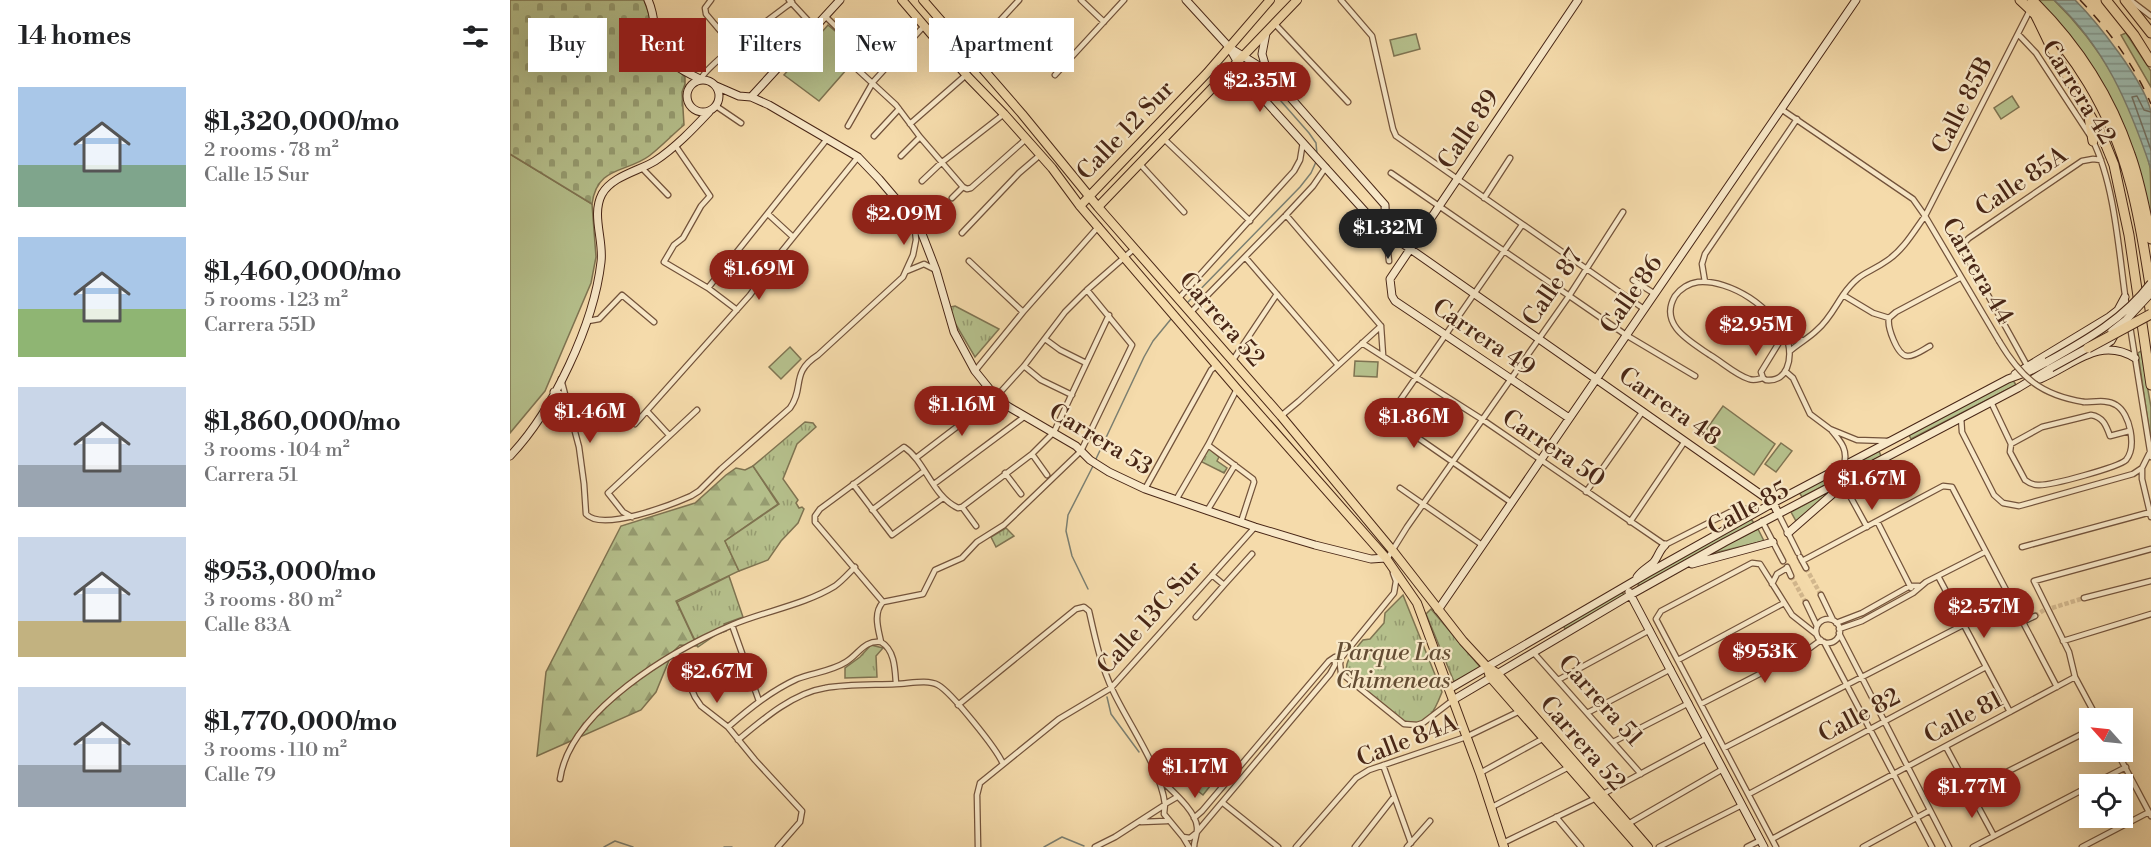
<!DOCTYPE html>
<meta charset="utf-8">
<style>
:root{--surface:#fff;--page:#f2f2f2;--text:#202124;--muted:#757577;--accent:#8f2418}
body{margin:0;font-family:"Libre Bodoni",serif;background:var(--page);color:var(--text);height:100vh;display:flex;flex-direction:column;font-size:22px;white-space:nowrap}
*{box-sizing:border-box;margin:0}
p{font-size:20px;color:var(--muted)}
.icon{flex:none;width:33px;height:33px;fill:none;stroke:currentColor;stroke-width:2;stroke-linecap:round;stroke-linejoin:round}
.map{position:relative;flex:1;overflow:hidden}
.side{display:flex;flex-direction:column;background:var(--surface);width:510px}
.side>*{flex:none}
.hud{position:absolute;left:18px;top:18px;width:570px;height:54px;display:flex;gap:12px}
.needle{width:39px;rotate:297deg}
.tools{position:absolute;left:1569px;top:708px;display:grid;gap:12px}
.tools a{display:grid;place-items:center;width:54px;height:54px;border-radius:0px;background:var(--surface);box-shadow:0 6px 24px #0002;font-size:30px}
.price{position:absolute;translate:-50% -51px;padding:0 14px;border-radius:21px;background:var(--accent);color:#fff;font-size:20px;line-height:39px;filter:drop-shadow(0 2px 3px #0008)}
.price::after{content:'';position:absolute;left:50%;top:36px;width:18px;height:14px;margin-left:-9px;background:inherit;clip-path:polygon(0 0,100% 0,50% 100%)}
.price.selected{background:#222;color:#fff}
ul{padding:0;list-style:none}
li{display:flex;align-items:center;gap:18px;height:150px;padding:0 18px}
li span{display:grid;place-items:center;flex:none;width:168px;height:120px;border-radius:0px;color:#555}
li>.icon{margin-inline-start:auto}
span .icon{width:72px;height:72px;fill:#fffc;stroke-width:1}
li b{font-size:26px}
h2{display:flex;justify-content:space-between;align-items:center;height:72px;padding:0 18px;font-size:26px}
.chip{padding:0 21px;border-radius:0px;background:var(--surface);box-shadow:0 6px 24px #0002;font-size:21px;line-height:54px}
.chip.selected{background:var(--accent);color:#fff}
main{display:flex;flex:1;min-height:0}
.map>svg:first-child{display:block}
</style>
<main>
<section class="side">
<h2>14 homes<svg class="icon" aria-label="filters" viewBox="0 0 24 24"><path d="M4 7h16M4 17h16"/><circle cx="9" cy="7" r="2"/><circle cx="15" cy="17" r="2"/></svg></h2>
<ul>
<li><span style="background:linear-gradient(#a9c7e8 65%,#7fa58c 0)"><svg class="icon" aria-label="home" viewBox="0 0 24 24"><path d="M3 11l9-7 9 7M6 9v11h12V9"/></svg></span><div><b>$1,320,000/mo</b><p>2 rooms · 78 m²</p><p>Calle 15 Sur</p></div></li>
<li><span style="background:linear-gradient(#a9c7e8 60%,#8fb573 0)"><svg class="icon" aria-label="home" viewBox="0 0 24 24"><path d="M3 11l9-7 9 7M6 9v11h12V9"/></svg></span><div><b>$1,460,000/mo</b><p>5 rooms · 123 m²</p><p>Carrera 55D</p></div></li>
<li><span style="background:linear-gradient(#c9d6e8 65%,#9aa5b1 0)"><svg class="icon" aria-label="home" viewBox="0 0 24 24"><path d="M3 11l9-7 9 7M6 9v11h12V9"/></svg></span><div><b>$1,860,000/mo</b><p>3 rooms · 104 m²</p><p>Carrera 51</p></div></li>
<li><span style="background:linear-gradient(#c9d6e8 70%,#c2b280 0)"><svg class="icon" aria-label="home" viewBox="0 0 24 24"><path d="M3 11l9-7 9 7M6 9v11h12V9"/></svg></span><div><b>$953,000/mo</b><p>3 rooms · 80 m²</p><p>Calle 83A</p></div></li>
<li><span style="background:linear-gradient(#c9d6e8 65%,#9aa5b1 0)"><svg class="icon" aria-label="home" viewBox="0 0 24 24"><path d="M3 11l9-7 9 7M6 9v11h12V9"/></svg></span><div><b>$1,770,000/mo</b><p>3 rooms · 110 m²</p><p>Calle 79</p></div></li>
</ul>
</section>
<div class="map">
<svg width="1641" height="847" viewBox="0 0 1641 847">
<defs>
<pattern id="forest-firs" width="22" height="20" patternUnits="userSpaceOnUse" patternTransform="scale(1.5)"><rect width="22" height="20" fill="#b6c18d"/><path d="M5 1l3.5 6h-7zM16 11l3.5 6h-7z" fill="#969d72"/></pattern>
<pattern id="cemetery-stones" width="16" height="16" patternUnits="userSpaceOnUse" patternTransform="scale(1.5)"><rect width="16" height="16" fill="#b6c18d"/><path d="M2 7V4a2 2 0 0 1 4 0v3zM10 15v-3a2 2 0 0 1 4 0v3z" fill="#969d72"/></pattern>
<pattern id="park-tufts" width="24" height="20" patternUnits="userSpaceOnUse" patternTransform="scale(1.5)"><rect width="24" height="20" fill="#b6c18d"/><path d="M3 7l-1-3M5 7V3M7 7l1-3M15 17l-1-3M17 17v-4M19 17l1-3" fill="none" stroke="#969d72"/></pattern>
<pattern id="water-rules" width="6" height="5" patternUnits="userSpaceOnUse" patternTransform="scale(1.5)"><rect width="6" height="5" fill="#9dbaae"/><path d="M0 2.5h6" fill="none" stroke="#82978d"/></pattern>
</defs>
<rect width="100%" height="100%" fill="#f5dbab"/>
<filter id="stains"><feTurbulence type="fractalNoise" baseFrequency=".00333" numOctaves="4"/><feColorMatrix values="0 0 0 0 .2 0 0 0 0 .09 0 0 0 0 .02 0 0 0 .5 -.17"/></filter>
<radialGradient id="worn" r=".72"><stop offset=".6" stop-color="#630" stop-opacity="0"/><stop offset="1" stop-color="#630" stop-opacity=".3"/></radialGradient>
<!-- green -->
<path fill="#b6c18d" stroke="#7f7452" stroke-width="1.5" d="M1527,0h17c46,45 82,104 96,167 1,17 1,38 1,56l-14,-58z
M318,25l33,28 -42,48 -35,-26z
M1616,33l25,38v16l-30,-52z
M906,34l4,15 -26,7 -4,-16z
M1502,96l7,11 -18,12 -7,-11z
M0,154l82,50 4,53 -5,26 -46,108 -35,42z
M280,347l11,12 -20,20 -12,-12z
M1631,351l10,56v36l-13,-90z
M845,361l23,1 -1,15 -23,-1z
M1503,380l3,5 -105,54 -2,-4z
M1213,406l52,38 -21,31 -53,-38z
M1271,443l11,8 -16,21 -11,-8z
M1369,451l2,5 -79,41 -3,-5z
M1331,485l-45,36 -5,-9z
M1241,519l3,4 -116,64 1,-7z
M1248,529l6,12 -58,14z
M1108,592l8,2 -61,35 -2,-4z
M695,754l19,16 -8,10 -20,-15z
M685,766l19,15 -11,14 -19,-15z"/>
<!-- forest -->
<path fill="url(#forest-firs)" stroke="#7f7452" stroke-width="1.5" d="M243,466l25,38 -53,37 14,30 -63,30 21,45 -17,-1 -8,8 -16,39 -15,18 -104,46 9,-84 75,-146 74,-23 31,-28 10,-7 9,2z"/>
<!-- cemetery -->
<path fill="url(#cemetery-stones)" stroke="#7f7452" stroke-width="1.5" d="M0,0h134l20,57 21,20v7l-3,8 2,33c-12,10 -23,22 -35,31 -23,17 -52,10 -57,48l-82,-50z"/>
<!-- park -->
<path fill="url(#park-tufts)" stroke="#7f7452" stroke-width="1.5" d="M445,306l44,23 -24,28 -23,-39 -2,-11z
M295,422l8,1 3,4 -19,17 -14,35 15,21 -2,3 3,5 3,-1 2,2 -6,14 -17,18 -13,19 -29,11 -14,-30 54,-37 -26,-38z
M697,447l12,10 -2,4 10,7 -3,5 -24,-12z
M496,528l8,8 -18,11 -5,-10z
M219,576l14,41 -19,7 2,7 -9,3 -19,13 -21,-45z
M893,595l39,97c-7,18 -14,37 -38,29l-57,-45c-4,-15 7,-25 16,-36l7,-1 14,-16 1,-10z
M921,609l50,59 -26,16 -29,-70z
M361,645l12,3 -7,8 1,21 -32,1v-10l15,-11z"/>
<!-- water -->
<path fill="url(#water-rules)" stroke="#7b7f71" stroke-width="1.5" d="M1544,0h21c22,22 70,82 76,112 0,18 0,39 0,57 -22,-65 -46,-122 -97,-169z"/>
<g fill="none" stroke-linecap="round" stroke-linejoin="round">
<!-- shore -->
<path stroke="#727062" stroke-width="1.5" d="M1641,112l-7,-2 -7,-14 -5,1 19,53"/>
<!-- stream -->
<path stroke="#7b7f71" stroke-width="1.5" d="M748,75l51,58 7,10 1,11
M678,302l112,-115 11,-14 5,-11
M585,461l49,-104 9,-16 18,-22
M578,589l-16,-33 -6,-25 2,-16 25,-49
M597,697l4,17 28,38
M94,847l11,-6 18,6
M214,847h8
M534,847l18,-10 22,9"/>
<!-- street-tunnel -->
<path stroke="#d2b78d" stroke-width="4.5" stroke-dasharray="4.5 2" stroke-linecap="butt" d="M1296,568l15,27
M1281,576l15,27
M1542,608l32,-10
M1525,616l9,-6"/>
<defs>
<path id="street" d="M201,0l-6,8 1,6 28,33
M279,0l26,28
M571,0l23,22
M831,0l31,36 21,93 3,7 248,173
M1620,0l21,16
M316,17l38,37 1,2 -8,13 39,36 24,32 43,50
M765,24l73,78
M1508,34l18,19 53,81
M460,53l49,-53
M545,75l69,-75
M191,79c6,-15 74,-64 91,-77
M206,106l25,17
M1271,109l132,90 12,17 74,125
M400,124l56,-49
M338,126l25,-44 51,-56
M364,136l25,-27
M653,138l87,83
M1583,141c23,47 26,117 34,168
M165,145l35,51 -9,10 -18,32 -9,7 -10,17 44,26 29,22
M391,156l19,-19
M629,163l45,49
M132,168l26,27
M881,173l235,162 69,41
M412,181l19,-18 63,-49
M442,198l11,-11 4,2 4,-1 55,-49
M974,198l26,-40
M258,214l25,23
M776,215l95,111
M452,233l57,-60 21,-18
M876,233l3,28
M735,257l93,108
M459,261l54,51
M397,271l17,-7 10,5
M1123,280l22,14
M1195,282l-3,-18 3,-10 92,-135
M198,288l119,-149
M1333,295c17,-24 24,-20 45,-35 16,-11 26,-29 37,-44l105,-206
M669,298l115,-127 6,-11 3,-18
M681,312l95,-97 27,-29 13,-19
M1379,318l7,-6 64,-34
M1379,318c-2,9 8,37 18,38 7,1 17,-7 23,-10
M78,321l11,-2 23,-24 32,27
M871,326l2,29
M1620,326l21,131
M535,339l15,11 26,13
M1273,339l5,3c4,17 0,40 -22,38l-3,-2 -2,-6 19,-31z
M1277,340h15
M852,343l121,77 182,125 71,-36h14l7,3
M1280,351c9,-8 19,-13 27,-21 11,-9 18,-23 26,-35l30,18 16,5
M723,360l44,-66
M514,366l17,14 31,15
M1519,369l-65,-117 -1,-8 6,-6 113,-77 11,-2 8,1
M465,371l48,-59 76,-86
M1275,371l8,7 17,36 20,15 27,11 31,1
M1253,378c-5,1 -9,3 -14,1 -13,-4 -27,-17 -39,-24 -19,-13 -52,-30 -35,-59 5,-7 14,-13 23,-14 31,-3 78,26 85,57
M51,379l18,68 5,37 2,30c16,18 85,-9 105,-18l8,-5 22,-22 69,-61c15,-21 0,-35 28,-53l85,-78 10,-22 3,-15 -1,-10 -5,-11
M1481,402l20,42
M1574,402c10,0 23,-3 32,3 14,8 21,42 10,55 -7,7 -76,26 -88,25 -5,0 -9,-2 -13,-5l-15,-28 1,-8 31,-17 49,-12c12,2 15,10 19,21l19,-5
M137,411l22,24
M771,416l18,-15 82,-75
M1451,417l1,15 32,63 9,8 16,3 114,-32 9,-6 8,-16
M125,424l115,-129 24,-34 84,-104
M1322,431c10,12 16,19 12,34
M698,445l45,34 1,3 -13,40
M522,454l15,21
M406,458l80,-61 28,-31 41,-54 22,-22 48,-42
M1632,468v11l9,38
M495,473l16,21
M343,484l39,51 51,-37
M424,484l90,-67
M1334,485l23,42
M890,488l82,57
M635,489l66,-119 6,-5
M1076,492l57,-81
M666,500l32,-55 29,-56
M1002,503l-117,-81 -2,-4 1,-9 128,-184
M452,507l70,-53 22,-22 55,-117
M362,510l52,-39
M697,511l28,-46
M1268,513l20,40
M122,517l-9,-5 -15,-19 89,-83
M1252,521l21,40
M1367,521l34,67
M1120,522l55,-81
M1512,547l129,-35
M1290,557l6,11
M877,559l20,-32 162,-231 54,-84
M1292,561l141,-75 9,1 105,200
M1277,567l4,9
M1428,576l72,136
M1262,584l5,-10 10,-6
M714,585l28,-31
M1311,595l12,25
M1574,598l67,-17
M373,602l40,-8 12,-24 27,-12 15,-16 27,-17 77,-74 51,-106 -45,-55
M373,602l-68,-80v-6l5,-7 84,-62c22,15 28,49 54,61l4,-1 14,19
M373,602c-10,11 -5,26 -2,40 14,8 14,28 15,42 12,0 31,-5 42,1 13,7 59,64 65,79
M1296,603l11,23
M686,617l28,-32 -12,-10
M1306 631a12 12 0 1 1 24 0a12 12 0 1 1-24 0Z
M1512,622l13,-6
M1326,623l26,-10 48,-27h9
M222,625l27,76
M1329,629l23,-8 51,-28 13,-11 59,-30
M1329,633l110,214
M1553,641l88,-27
M1314,642l108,205
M1023,652l108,122
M166,654l19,43 6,9 27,21 27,33 47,51 -2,11 -22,25
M831,658l53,-65 2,-12 -3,-8
M831,658l-1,6 1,9 63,51 13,1 6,-2 30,-23
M1168,660l106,-57
M1048,680l92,-50
M1191,704l109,-56 11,-8
M448,705l118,-96 8,-2 5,4c6,27 12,55 24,80 16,34 47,76 52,113
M1077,713l84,-44
M1587,718l-22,-41 -6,-25 -35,-71 117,-32
M218,727c22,-19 43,-36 69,-48 16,-6 35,-8 49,-17 13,-8 18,-22 35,-20
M228,740c24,-20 55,-47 87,-52 21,-4 49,-3 71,-4
M1103,742l76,-39
M1436,747l48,89
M1214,748l239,-123
M1607,752l34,64
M873,765l28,78
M970,773l64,-35
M50,779c10,-69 113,-129 172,-154 33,-14 72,-20 103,-39 7,-5 14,-13 20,-19
M651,780c11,11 35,31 36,47 1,7 -3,13 -3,20
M1583,784l33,-17
M1459,791l121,-61
M1093,794l104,-56
M1239,794l237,-127
M667,797l-12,7 -1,10 19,23 7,1 5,-4
M713,803l55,44
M982,807l77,-40
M1046,817l25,30
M684,818l8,-7 127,-150 6,-4
M631,822l26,-1
M1118,824l95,-55
M687,832l133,-158 5,-9v-8
M673,837l6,10
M1262,839l303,-162
M993,843l93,-45
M468,847l-1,-52 3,-12 79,-64 52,-31 144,-161
M585,847l20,-10 48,-31
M786,847l60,-69 13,-8 97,-33 54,-26
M845,847l39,-50
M897,847l23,-26
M1149,847l83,-42
M1237,847l14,-7
M1266,847l-120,-228 5,-8 91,-48 8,1 32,51 24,19
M1353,847l66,-36
M1463,847l117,-61
M1572,847l67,-35"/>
<path id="secondary" d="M138,0c6,12 6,24 8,38 3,21 27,33 44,41
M676,0l43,47 21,37 129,143 394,276 5,10
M756,33l-4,21 5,17
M720,48l37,23 118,134 1,28
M177 96a16 16 0 1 1 32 0a16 16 0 1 1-32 0Z
M206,86l23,10 12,1 18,8 89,52 21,22 40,47 17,44 18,62 21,39 21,26 13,10 67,39 14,14 19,12 36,17 110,38 60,18 56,14 15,-1
M241,97l89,-97
M1591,348l10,-7 5,-9 -5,-11 -5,-1
M1505,374l94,-57 9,-7 7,-13
M1530,379c34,-14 59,-43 95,-21
M44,392l12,5
M1059,418l-174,-117 -3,-5 -2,-17 188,-279
M0,456c43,-45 84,-132 91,-194 3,-22 -10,-47 1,-68 10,-18 37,-23 53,-33 20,-13 38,-32 54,-49
M1278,533l64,-56
M1182,564l81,-22
M1127,577c5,-7 10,-9 16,-14 5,-5 6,-13 12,-18
M1119,592l135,255
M928,610l418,-610
M939,689l199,-116 125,-70 235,-124 22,-8 17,-9
M943,700l179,-106 93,-52 293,-154 33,-20"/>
<path id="primary" d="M392,0l67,78 35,36 48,54 28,38 157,183 149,169 31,45 63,170 24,74
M413,0l99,114 76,93 183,209 112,135 70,90 24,26 10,6 151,174
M570,206l127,-133 63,-73
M588,207l199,-207
M977,667l3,10 149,170"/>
<path id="highway" d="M1510,0c53,48 92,113 110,182 10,36 15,73 21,109
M1522,0c44,43 78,95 98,154 10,27 15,56 21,85
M1596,0l28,35 17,27
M1615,0l26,33
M1526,16l16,33 51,89 11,27 15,70 22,150
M1579,117l4,24"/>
</defs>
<!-- street casing -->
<use href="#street" stroke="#73533b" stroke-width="7"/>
<!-- secondary casing -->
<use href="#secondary" stroke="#482616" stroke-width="9"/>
<!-- primary casing -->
<use href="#primary" stroke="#482616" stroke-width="10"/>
<!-- highway casing -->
<use href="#highway" stroke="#482616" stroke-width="11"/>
<!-- street -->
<use href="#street" stroke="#f8e8c8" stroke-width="4.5"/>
<!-- secondary -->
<use href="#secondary" stroke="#f8e8c8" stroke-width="7"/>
<!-- primary -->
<use href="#primary" stroke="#f5dbab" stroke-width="8"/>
<!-- highway -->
<use href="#highway" stroke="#f5dbab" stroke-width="9"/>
<!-- rail -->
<path stroke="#482616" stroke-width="1.5" stroke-dasharray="10 10" stroke-linecap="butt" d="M1570,0c29,30 54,65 71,104"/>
<defs>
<path id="street-bridge" d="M1489,341c22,37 42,54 85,61"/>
<path id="secondary-bridge" d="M1602,331l14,-11 25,-27
M1537,362c39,-22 77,-43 104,-79
M1541,368l40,-22"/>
<path id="highway-bridge" d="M1578,348l63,-34"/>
</defs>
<!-- street-bridge casing -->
<use href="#street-bridge" stroke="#73533b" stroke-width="7" stroke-linecap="butt"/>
<!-- secondary-bridge casing -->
<use href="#secondary-bridge" stroke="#482616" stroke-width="9" stroke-linecap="butt"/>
<!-- highway-bridge casing -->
<use href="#highway-bridge" stroke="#482616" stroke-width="11" stroke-linecap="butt"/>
<!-- street-bridge -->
<use href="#street-bridge" stroke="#f8e8c8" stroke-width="4.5"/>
<!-- secondary-bridge -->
<use href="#secondary-bridge" stroke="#f8e8c8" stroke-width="7"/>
<!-- highway-bridge -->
<use href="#highway-bridge" stroke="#f5dbab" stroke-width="9"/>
</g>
<g text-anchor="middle" stroke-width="4.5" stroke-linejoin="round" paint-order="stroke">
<!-- street labels -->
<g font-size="24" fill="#482616" stroke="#f8e8c8">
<text transform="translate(1569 92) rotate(58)" y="8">Carrera 42</text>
<text transform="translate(1452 105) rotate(-63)" y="8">Calle 85B</text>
<text transform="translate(958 129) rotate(-56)" y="8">Calle 89</text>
<text transform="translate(615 130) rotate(-46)" y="8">Calle 12 Sur</text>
<text transform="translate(1511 181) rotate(-34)" y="8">Calle 85A</text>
<text transform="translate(1468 271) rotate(60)" y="8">Carrera 44</text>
<text transform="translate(1042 287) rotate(-56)" y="8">Calle 87</text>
<text transform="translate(1121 294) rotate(-55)" y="8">Calle 86</text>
<text transform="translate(712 319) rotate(49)" y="8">Carrera 52</text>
<text transform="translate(974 337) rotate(34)" y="8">Carrera 49</text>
<text transform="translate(1160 406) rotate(35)" y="8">Carrera 48</text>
<text transform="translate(591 439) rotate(31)" y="8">Carrera 53</text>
<text transform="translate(1044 448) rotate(34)" y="8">Carrera 50</text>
<text transform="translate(1238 508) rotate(-28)" y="8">Calle 85</text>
<text transform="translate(639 617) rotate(-48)" y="8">Calle 13C Sur</text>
<text transform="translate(1091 700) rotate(48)" y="8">Carrera 51</text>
<text transform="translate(1349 715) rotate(-28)" y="8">Calle 82</text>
<text transform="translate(1453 717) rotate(-28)" y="8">Calle 81</text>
<text transform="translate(897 740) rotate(-21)" y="8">Calle 84A</text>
<text transform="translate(1073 743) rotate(49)" y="8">Carrera 52</text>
</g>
<!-- park labels -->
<g font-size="24" font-style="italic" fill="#644d34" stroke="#f8e8c8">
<text x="883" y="660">Parque Las<tspan x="883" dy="28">Chimeneas</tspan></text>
</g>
</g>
<rect width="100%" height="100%" filter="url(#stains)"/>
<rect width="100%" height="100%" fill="url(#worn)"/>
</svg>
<div class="tools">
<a><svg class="needle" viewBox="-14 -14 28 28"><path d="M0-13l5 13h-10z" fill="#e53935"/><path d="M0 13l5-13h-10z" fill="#757577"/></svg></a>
<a><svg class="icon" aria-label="locate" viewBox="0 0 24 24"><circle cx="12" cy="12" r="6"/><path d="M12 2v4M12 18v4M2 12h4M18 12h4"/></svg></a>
</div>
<b class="price" style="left:750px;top:113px">$2.35M</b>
<b class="price" style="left:394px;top:246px">$2.09M</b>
<b class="price selected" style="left:878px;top:260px">$1.32M</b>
<b class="price" style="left:249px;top:301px">$1.69M</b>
<b class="price" style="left:1246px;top:357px">$2.95M</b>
<b class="price" style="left:452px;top:437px">$1.16M</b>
<b class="price" style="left:80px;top:444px">$1.46M</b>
<b class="price" style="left:904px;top:449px">$1.86M</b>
<b class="price" style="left:1362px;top:511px">$1.67M</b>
<b class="price" style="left:1474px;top:639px">$2.57M</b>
<b class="price" style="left:1255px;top:684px">$953K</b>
<b class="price" style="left:207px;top:704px">$2.67M</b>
<b class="price" style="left:685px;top:799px">$1.17M</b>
<b class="price" style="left:1462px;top:819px">$1.77M</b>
<div class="hud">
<a class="chip">Buy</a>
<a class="chip selected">Rent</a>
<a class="chip">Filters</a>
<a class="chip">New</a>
<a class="chip">Apartment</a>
</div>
</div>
</main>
